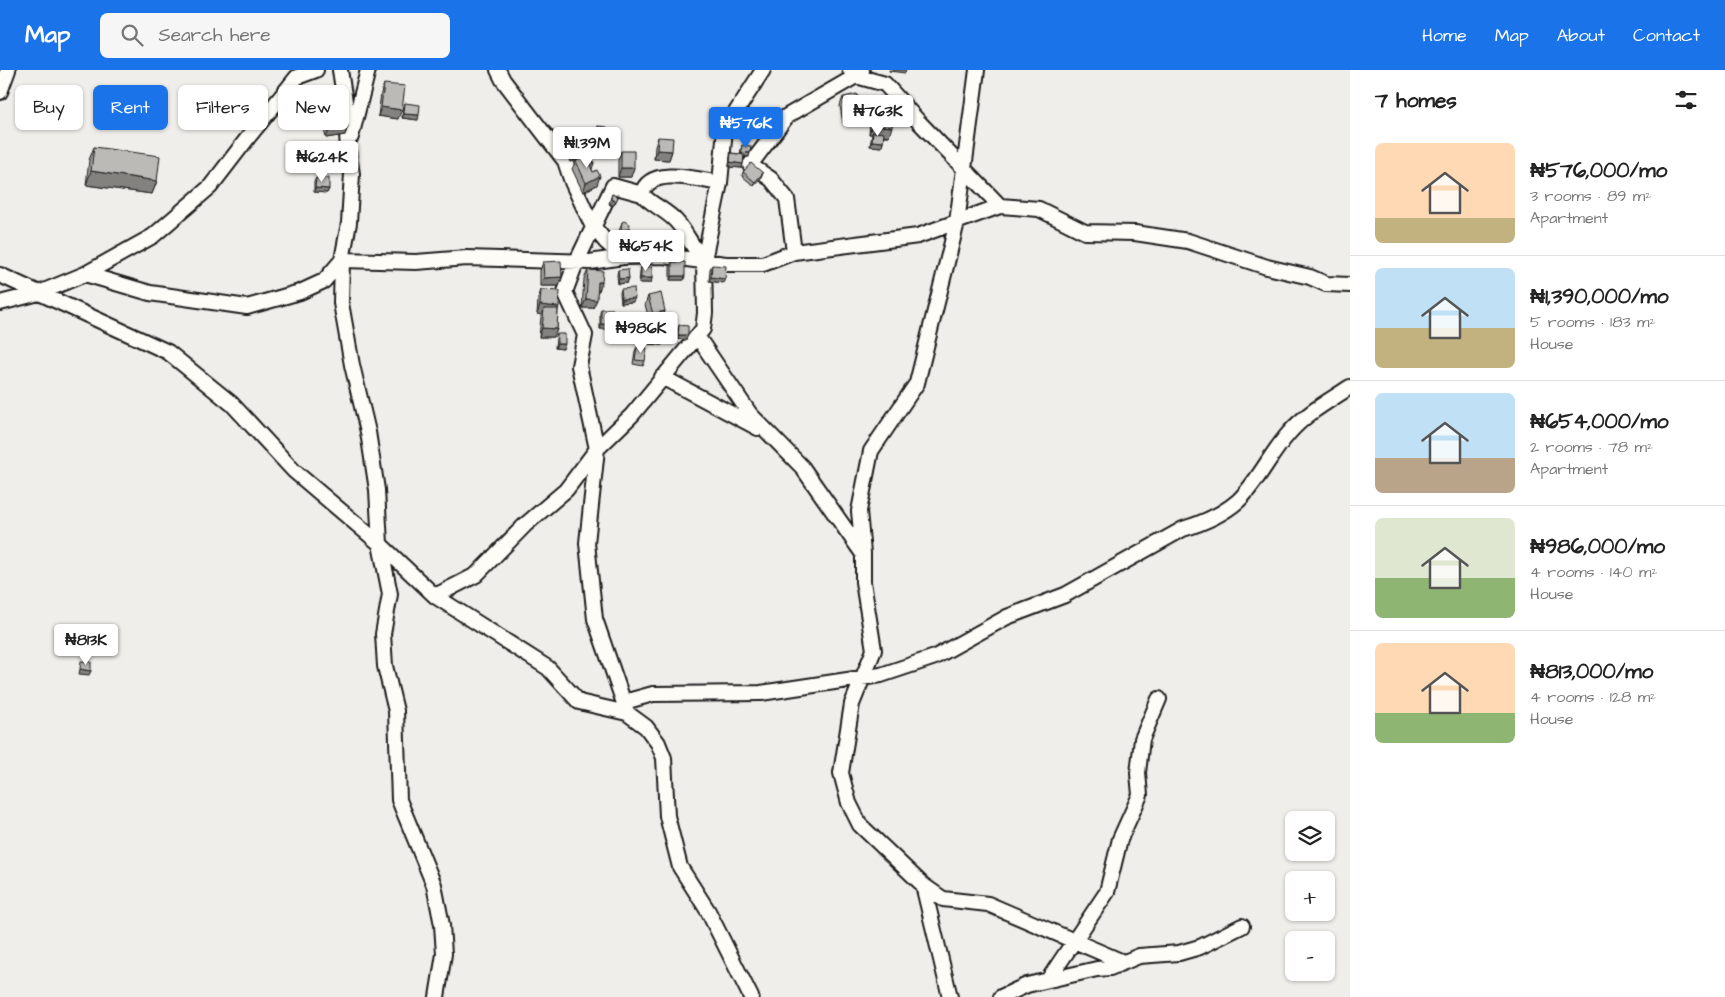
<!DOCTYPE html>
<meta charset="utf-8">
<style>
:root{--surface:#fff;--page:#f6f6f6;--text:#222;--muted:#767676;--line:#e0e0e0;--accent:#1a73e8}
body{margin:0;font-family:"Architects Daughter",sans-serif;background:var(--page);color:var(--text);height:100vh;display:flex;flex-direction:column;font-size:19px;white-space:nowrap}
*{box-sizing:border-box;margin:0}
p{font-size:16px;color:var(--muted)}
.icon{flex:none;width:28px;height:28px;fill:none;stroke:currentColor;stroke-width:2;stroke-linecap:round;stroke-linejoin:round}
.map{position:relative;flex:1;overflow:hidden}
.details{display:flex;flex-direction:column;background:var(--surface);width:375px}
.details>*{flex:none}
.banner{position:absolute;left:15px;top:15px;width:475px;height:45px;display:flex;gap:10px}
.controls{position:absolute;left:1285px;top:741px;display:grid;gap:10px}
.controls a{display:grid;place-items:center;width:50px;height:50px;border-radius:8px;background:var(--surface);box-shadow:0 1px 4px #0004;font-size:25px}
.price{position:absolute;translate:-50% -42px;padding:0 11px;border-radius:5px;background:#fff;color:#222;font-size:16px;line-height:32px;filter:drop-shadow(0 1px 2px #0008)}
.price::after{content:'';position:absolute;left:50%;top:30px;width:15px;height:11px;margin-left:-8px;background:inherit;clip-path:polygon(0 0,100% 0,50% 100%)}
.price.current{background:var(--accent);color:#fff}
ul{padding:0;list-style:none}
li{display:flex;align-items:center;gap:15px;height:125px;padding:0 25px}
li+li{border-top:1px solid var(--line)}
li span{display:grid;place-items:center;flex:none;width:140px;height:100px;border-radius:8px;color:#555}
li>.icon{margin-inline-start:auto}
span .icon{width:60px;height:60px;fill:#fffc;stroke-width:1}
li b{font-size:21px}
h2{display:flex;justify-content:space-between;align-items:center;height:60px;padding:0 25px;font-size:21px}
.pill{padding:0 18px;border-radius:8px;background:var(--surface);box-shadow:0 1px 4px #0004;font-size:18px;line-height:45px}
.pill.current{background:var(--accent);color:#fff}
header{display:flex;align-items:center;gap:30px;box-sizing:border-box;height:70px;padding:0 25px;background:var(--accent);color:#fff}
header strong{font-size:24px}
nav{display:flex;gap:28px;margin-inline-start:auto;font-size:18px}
.search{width:350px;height:45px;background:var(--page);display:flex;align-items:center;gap:12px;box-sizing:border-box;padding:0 18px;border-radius:8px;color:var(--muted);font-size:19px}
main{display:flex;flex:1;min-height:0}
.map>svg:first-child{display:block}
</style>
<header>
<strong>Map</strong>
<div class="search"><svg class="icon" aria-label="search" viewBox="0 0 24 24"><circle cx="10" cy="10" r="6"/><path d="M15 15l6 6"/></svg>Search here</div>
<nav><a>Home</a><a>Map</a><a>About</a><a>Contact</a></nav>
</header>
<main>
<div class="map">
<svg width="1350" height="927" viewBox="0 0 1350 927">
<rect width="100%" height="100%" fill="#f0eeea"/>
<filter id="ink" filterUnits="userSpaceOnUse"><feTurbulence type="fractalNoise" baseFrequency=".02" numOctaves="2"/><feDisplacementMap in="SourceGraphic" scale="10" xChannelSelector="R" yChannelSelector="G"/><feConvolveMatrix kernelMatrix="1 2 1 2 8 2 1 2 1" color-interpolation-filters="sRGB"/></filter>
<g filter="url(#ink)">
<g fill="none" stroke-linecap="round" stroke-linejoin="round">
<defs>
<path id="minor" d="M340,0l5,32 3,48 4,24 -3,49 -7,37 -1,43 11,62 16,67 9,58 3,54 10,50 -7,40 2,32 11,45 3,89 35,85 8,40 2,29 -7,43
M498,0l5,10 62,81 7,21 20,43 14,17 17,15
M850,0l6,6 29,8 33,37 82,85 39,3 46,23 50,1 53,8 79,26 43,10 16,7 24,1
M0,22l8,-22
M351,67l17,-67
M794,182l-7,-53 -16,-20 -21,-14 37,-49 69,-40 6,-5
M342,190l74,2 51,-4 123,4 33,-5 40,-1 63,8h37l31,-12 124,-16 82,-30
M704,190c-12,-12 -17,-27 -28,-39 -10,-11 -26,-17 -34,-27 7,-29 58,-14 78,-11
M85,204l65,19 97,14 53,-15 24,-11 18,-21
M0,205l168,77 64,52 62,67 86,73 55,52 113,72 31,34 48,11 19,14 12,16 6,15 3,58 13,51 28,44 43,86
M0,233l39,-10 46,-19 68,-38 57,-49 40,-52 47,-58 19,-7
M697,266l53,78 52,53 61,87v28l11,68 -22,54 -11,69 8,30 11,22 63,60 27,112
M662,307l96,51
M863,483l-4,-42 12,-60 46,-68 40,-161 20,-152
M435,526l41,-21 49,-50 41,-35 31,-41 35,-34 71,-86 2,-16 -1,-53 16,-77 5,-54 38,-59
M624,632l29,-8 108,-1 120,-18 54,-18 72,-40 58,-22 118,-66c20,-6 39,-14 55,-28 20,-19 32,-47 51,-68 16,-19 40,-32 61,-46
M626,639l-31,-90 -8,-76 10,-94 -18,-83 6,-31 -20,-43 10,-27 38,-79 29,8
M923,815l20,14 45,5 135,58
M1048,910l59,-88 13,-53 20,-44 -2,-22 4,-34 17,-40
M1001,927l26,-12 70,-16 13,-1 29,-12 40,-3 21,-6 42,-21"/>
</defs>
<!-- minor casing -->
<use href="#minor" stroke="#1c1c1c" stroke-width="18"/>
<!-- minor -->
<use href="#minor" stroke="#fdfcf7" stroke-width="14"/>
</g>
<!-- wall -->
<path fill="#a1a09d" stroke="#1c1c1c" d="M384,14l14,35 -20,-3 3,-23z
M843,27l15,23 -15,3 -3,-17z
M879,27l13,14 -2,4 -1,21h-5l-1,6 -1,5 -12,-1 2,-12h-3l1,-12 3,-9h3l1,-11z
M405,33l13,17 -16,-2 1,-10z
M327,46l21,10 -3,9 -19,3 -3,-13z
M746,50l11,11 -2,5 -12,-3z
M598,56l7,19 -10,-1 1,-13z
M658,67l14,14 -3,9 -15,-1 1,-13z
M742,75l7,12h-5l-2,11 -13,-1 1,-9 1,-5 9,1z
M94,77l63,34 -5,13 -66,-9 3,-25z
M568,78l13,10 -11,4 -4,-10z
M621,81l10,26h-13v-17z
M576,91l18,2 -2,6 5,16 -14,7 -11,-23z
M743,102l20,1 -2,5 -7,8 -12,-10z
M316,108l13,11 -2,4 -13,-1v-10z
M612,124l6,3 -4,8h-4l-1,-2z
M622,152l5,12 -6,1 -2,-3z
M543,192l19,15 -3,9h-19v-15z
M672,192l12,18h-14v-14z
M712,195l11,18 -14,-2 1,-12z
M641,197l11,11 -1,5h-12l1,-11z
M588,200l11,21h-2l-4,17h-11l2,-29z
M618,200l11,8 -2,5 -9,1 -1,-9z
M621,219l12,13 -12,1 -1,-10z
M541,220l17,19 -1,20 -3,8h-15l2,-20 1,-2 -5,-1 1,-15z
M648,226l17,15 -3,9 -10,2v6l10,17 -13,-1v-5v2l-17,-1 1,-17 3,-8h12l-3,-10z
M601,239l12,16 -2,4h-11v-16z
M679,255l7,15 -9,-1v-9z
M557,264l6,15 -8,-1 1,-10z
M637,277l8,14 -2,5 -10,-2 2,-13z"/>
<!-- shaded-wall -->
<path fill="#83827f" stroke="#1c1c1c" d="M889,0h17l-1,3 -16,-2z
M381,37l21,3 -4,9 -20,-3z
M878,40l14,1 -2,5 -14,-2z
M861,42l-3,8 -15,3 3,-8z
M404,44l15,1 -1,5 -16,-2z
M872,55l20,2 -3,9 -17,-2 1,-2 -1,2h-3z
M348,56l-3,9 -19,3 3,-8z
M597,69l9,1 -1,5 -10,-1z
M872,71l11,1 -1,5 -12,-1z
M657,80l15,1 -3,9 -15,-1z
M741,82l9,1 -1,4 -9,-1z
M583,83l-2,5 -11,4 1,-5z
M730,92l13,2 -1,4 -13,-1z
M621,98h13l-3,9h-13z
M91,101l66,10 -5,13 -66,-9z
M763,103l-2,5 -7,8 1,-4z
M600,106l-3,9 -14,7 3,-9z
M315,118l14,1 -2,4 -13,-1z
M612,130l4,1 -2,4h-4z
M629,159l-2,5 -6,1 2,-5z
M672,206h13l-1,4h-14z
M562,207l-3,9h-19l4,-8z
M711,207l14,2 -2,4 -14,-2z
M629,208l-2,5 -9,1 1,-5z
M641,208h11l-1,5h-12z
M598,212h4l-3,9 -4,-1z
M635,228l-2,4 -12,1 1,-4z
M586,229l11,1 -4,8h-11z
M540,235l19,2 -3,8 -12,-6 -2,6 -5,-1z
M665,241l-3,9 -12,3 3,-9z
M601,254l12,1 -2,4h-11z
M542,258l15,1 -3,8h-15z
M635,261l17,2 -3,8 -17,-1z
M678,265h10l-2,5 -9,-1z
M651,269l13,2 -2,4 -13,-1z
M557,274h8l-2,5 -8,-1z
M80,599l11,2 -2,4 -10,-1z"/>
<!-- building -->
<path fill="#bbbab6" stroke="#1c1c1c" d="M384,14l21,2 -3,24 -21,-3z
M857,24l4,18 -15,3 -3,-18z
M879,27l14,1 -1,13 -14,-1z
M405,33l15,2 -1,10 -15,-1z
M345,42l3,14 -19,4 -2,-14z
M873,43l21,2 -2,12 -20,-2z
M746,50l12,2 -1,9 -12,-2z
M598,56l9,1 -1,13 -9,-1z
M873,62l11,1 -1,9 -11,-1z
M658,67l15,1 -1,13 -15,-1z
M579,74l4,9 -12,4 -3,-9z
M742,75l9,1 -1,7 -9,-1z
M94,77l66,9 -3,25 -66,-10z
M621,81h13v17h-13z
M731,83l13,2 -1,9 -13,-2z
M590,84l4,9 -4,2 3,7 4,-2 3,6 -14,7 -10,-22z
M751,93l12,10 -8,9 -12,-10z
M316,108h13v11l-14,-1z
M612,124l6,3 -2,4 -4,-1 -1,-2z
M624,151l6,3 -1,5 -6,1 -2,-2 1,-6z
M561,191l1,16 -18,1 -1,-16z
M672,192h13v14h-13z
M712,195l14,1 -1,13 -14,-2z
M641,197h11v11h-11z
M628,199l1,9 -10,1 -1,-9z
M588,200l15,1 -1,11h-4l-1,18 -11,-1z
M634,218l1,10 -13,1 -1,-10z
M541,220l19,1 -1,16 -19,-2z
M661,223l4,18 -12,3 -5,-18z
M544,239h14l-1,20 -15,-1z
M601,239h12v16l-12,-1z
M636,245l17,1 -1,17 -17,-2z
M679,255l9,1v9h-10z
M652,258l13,2 -1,11 -13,-2z
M557,264h8v10h-8z
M637,277l10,1 -2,13 -10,-1z
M81,591l10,1v9l-11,-2z"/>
</g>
</svg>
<div class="controls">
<a><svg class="icon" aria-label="layers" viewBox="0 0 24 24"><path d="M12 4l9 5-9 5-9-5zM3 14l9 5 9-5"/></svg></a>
<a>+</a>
<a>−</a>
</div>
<b class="price" style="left:878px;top:67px">₦763K</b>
<b class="price current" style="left:746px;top:79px">₦576K</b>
<b class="price" style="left:587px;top:99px">₦1.39M</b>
<b class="price" style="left:322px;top:113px">₦624K</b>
<b class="price" style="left:646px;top:202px">₦654K</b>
<b class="price" style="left:641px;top:284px">₦986K</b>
<b class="price" style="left:86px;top:596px">₦813K</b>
<div class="banner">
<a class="pill">Buy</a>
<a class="pill current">Rent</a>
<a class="pill">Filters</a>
<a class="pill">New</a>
</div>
</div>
<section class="details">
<h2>7 homes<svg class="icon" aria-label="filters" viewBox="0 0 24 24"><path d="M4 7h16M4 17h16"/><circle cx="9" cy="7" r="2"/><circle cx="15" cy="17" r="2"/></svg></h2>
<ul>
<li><span style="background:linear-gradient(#ffd9b3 75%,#c2b280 0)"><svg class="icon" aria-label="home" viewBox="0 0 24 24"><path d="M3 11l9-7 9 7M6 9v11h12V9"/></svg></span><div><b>₦576,000/mo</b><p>3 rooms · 89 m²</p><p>Apartment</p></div></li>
<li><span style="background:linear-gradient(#bfe0f5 60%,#c2b280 0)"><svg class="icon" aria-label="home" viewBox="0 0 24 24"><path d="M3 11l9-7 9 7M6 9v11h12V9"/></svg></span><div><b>₦1,390,000/mo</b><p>5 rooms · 183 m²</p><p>House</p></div></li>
<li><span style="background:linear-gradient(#bfe0f5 65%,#b9a48a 0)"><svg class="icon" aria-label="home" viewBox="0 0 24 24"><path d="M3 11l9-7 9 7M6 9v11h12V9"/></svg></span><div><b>₦654,000/mo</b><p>2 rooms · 78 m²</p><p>Apartment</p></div></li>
<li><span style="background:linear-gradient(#dfe7d0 60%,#8fb573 0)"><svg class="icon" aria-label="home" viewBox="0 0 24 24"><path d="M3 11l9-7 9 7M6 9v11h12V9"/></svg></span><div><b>₦986,000/mo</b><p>4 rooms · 140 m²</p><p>House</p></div></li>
<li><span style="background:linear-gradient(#ffd9b3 70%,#8fb573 0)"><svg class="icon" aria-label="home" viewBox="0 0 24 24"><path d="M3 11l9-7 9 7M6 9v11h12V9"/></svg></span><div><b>₦813,000/mo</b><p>4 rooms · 128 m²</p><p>House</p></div></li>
</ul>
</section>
</main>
